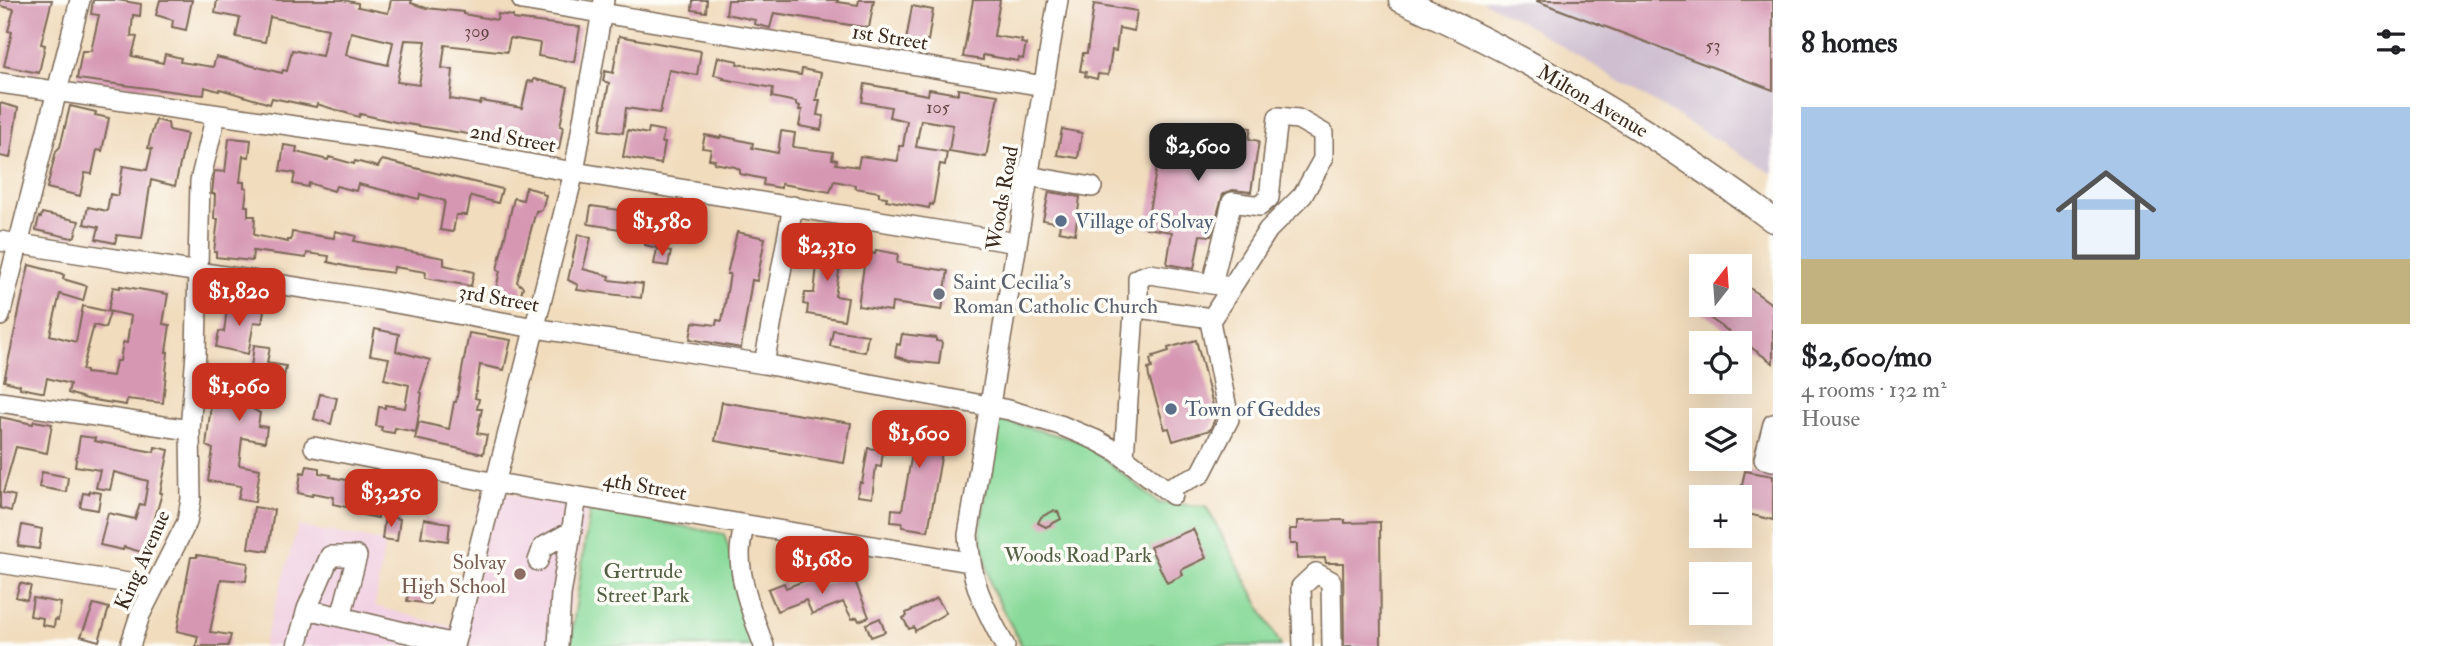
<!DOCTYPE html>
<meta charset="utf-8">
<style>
:root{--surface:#fff;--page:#f2f2f2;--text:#202124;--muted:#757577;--accent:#c8321e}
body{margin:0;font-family:"IM FELL Double Pica",serif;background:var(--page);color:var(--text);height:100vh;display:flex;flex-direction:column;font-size:26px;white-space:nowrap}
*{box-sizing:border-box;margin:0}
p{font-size:23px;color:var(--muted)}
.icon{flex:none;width:38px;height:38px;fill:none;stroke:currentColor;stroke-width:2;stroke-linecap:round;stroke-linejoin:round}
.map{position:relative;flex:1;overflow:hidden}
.drawer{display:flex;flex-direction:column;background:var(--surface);width:665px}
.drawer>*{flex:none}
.needle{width:46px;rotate:17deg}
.controls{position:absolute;left:1689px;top:254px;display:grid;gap:14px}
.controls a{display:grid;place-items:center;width:63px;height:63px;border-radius:0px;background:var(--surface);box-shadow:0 7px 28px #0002;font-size:35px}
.price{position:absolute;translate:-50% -60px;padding:0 16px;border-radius:14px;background:var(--accent);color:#fff;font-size:23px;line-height:46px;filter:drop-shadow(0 2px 4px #0008)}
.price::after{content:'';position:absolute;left:50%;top:42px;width:21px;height:16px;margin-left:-10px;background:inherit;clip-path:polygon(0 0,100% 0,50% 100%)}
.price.active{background:#222;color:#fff}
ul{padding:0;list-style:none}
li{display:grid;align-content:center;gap:14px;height:371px;padding:0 28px}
li span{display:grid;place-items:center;height:217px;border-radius:0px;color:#555}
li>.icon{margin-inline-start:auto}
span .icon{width:126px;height:126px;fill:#fffc;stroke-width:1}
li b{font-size:30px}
h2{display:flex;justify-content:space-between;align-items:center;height:84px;padding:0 28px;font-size:30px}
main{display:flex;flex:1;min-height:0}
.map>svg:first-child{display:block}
</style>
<main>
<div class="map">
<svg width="1773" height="646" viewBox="0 0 1773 646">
<rect width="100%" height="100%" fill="#fdfcf7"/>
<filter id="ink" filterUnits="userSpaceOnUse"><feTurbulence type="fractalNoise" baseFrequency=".0143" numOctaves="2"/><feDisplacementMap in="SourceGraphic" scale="14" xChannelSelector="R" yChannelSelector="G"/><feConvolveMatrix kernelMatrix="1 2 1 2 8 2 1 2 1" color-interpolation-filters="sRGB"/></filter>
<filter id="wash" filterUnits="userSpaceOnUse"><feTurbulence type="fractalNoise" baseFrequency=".00686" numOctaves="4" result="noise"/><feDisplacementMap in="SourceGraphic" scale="28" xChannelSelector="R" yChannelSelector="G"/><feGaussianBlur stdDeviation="1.57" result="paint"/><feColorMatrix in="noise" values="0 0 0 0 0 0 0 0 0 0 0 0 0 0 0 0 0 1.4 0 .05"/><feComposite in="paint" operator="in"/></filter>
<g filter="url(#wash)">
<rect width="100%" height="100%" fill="#f1dcbd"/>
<!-- built -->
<path fill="#f1d0e2" d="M483,489l104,20 -24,137h-300l35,-120 87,16 -10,64 77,21z"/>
<!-- industrial -->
<path fill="#cebed0" d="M1481,0h292v174l-251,-152z"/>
<!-- green -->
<path fill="#89da9a" stroke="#62825c" stroke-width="2" d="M996,419l87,23 76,61 47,3 75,140h-259l-31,-59 -11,-56z
M590,509l134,25 35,112h-189z"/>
<g id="blocks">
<!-- building -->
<path fill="#d697b3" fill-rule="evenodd" d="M0,0h52l-11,44 4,1 -6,28 -35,-7 8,-34 -4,-1 6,-22 -14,-3z
M93,0h24l24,4 -1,12 -7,-1 -2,21 6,1 -5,19 31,7 2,-9 16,4 -1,4 33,5 3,-10 66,16 1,-3 4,1 5,-21 30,6 6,-27 -58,-12 -5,25 -29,-5 4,-19 -25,-5 2,-13h126l15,3v4l30,6 3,-13h21l-1,3 15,5 37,4v2l34,6 1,-6 15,2v3l67,8 -6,35 -36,-6 2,-13 -30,-5 -3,14 -62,-7 -3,23 11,2 -3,29 30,5 1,-3 41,7 6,-27 5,1 1,-3 34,8 -8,39 3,1 -4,22 -164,-27 -35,-8 -1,3 -42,-13 -1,3 -44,-9 -2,6 -50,-15 -1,2 -14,-4 -1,8 -11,-1 -116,-15 5,-28h9l8,-36 -8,-1zM351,32l42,10 -5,23 -42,-10zM405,40l21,1 -7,44 -22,-3z
M160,0h32l-6,30 -14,-3 1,-7 -17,-5z
M693,0h14l-1,12 -14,-2z
M728,0h110l-1,2 21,3 1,-5h15l-5,28 -95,-15 -4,15 -16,-4 1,-4 -29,-6z
M973,0h27l-6,36 28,4 -1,3 5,1 -3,15 -4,-1 -1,3 -35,-6v5l-20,-3z
M1538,0h235v90l-236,-89z
M1094,4l43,7 -3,20 -15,-3 -3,23 -4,-1 -4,25 -10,-1 -1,5 -12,-3 1,-4 -6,-1 3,-18h4z
M912,6l21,4 -5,31 -2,-1 -1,4 -19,-3z
M619,36l82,15 -4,24 -28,-5 -9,43 -34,-5 -3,25 -23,-3 9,-47 -6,-2 2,-10 8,2z
M718,57l20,4 -1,3 64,11 1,-6 19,4 -5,27h4l-3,15 7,1 -3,14 -22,-4 3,-16h-3l1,-4 -4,-1v-3l-24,-5 1,-9 -50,-9 1,-2 -10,-2z
M865,84l63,11 1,-6 29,5v-5l40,6 -12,62 -37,-6 4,-26 -32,-5 -5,27 31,5 -2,13 -5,-1 -7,41 -3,-1 -1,4 -43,-8 1,-3 -8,-1v-4l-24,-4v-3l-21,-4 -4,11 -49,-8v4l-18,-3 1,-6 -24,-5v-4l-5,-3 -21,-4 1,-3 -6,-1 2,-10 -9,-1 3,-13 15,3 1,-2 32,7 -1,5 26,5 3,-22 14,2 -2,14 40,5 -1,7 5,1 -1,4 22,3 2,-11 38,5 1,-15h4l4,-25 -18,-4 2,-10 -29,-5z
M0,103l18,5 -8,50 -10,-2z
M70,106l26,6 -1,3 14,3 -7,33 -5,-1 -5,24 -7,-1 -5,23 -33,-8 9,-37 4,-4z
M156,120l12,3 1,7 18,4 -12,52 -24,-6 -9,58 -25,-3 -2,8 -19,-4 3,-12 -15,-3 4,-17 19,4 3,-17 8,2 5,-30 24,4 5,-21 -4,-1 2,-9z
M1213,122l38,6 -2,11 10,2 -8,51 -18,-2 -10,4 -12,42 -11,-1 -6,34 -27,-5 5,-32 -26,-4 17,-97h3l1,-6 44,7z
M649,128l15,3 -2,12h3l-4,21 -38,-7 5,-27 20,4z
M1062,129l20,4 -4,25 -21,-3z
M231,138l20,2 -2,17 -6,-1 -3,26h4v5l3,1 -2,18h3v10h7l-1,19 34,7v-2h3l1,-8 42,6 1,-7 21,5 -2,5 90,17v7l30,7 -3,14 -46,-8 1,-6 -32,-5 -1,6 -44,-6 -21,-5 1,-6 -22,-3 -1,5 -53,-7 -1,10 -36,-4v-5h-2l4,-33h-4l1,-25h-3l2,-20 1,-3 10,1 4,-33z
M284,145l13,2 -1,5 32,8 1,-3 25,7 1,-3 23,6 4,-7 120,29 -4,14 -27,-7 -4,19h-11l-3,17 -13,-2 5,-29 -25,-7 -1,5 -61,-15 -2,7 -20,-5 -2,5 -25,-8 -1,4 -15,-3 2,-11 -15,-2z
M526,187l16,5v2l4,1 -4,15 -6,1 -19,71 6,5 -4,15 -4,-1v2l-21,-5 6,-27 -3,-1 17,-72 9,2z
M1049,192l31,5 -5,37 -16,-3 1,-8 -17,-3z
M591,206l72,10 -6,32 -12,-3 1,-6 -14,-3 1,-5 -45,-7z
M42,213l37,8 -4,15 -3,2 -36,-8 3,-13 2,1z
M737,232l28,6 -8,43 -5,-1 -11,68 -51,-9 3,-17 23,3 1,-5 5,1 8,-47h-3z
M578,234l13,4 -8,31 27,7 -1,4 34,4 -2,14 -64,-8 1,-5 -10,-5z
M820,238l24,3 -9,55 13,2 -4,22 -37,-6 1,-9 -5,-1 2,-11h9z
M657,249l14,3 -3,14 -14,-2z
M876,250l22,4 -1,9 51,8 -6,39 -50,-7 -1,8 -33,-5 8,-54 9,2z
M29,265l31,8 4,2 -1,4 24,7 -4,15 -23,-7 -10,41 26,7 7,-36 27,6 -5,16 -11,-3 -12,45 4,1v2l27,3 3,-15h4l3,-19 4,1 4,-27 -23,-5 5,-24 7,1v-2l48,8 -5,30 7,1 -4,27h2l-5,51 -36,-4 -1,6 -39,-6 -19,-6 2,-9 -23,-6 -3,14h-3l-21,-4v-3l-16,-4z
M1740,281l33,24v58l-73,-52 5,-7h35z
M228,302l18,2v3l18,3 -2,13 -8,-1 -6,32 -32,-7 3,-16 5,1z
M375,329l24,5 -3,17 34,9 -10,32 2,1 -6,39 -21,-4 -1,5 -13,-2 1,-4 -6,-1 3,-19 6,1v-3l20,3 4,-23 -25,-6 5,-21 -19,-3z
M833,330l35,5 -3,17 -35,-6z
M469,333l42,7 -7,30 -24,-5 -5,33 4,1 -2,10h5l-5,24 10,2 -4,19 -68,-15 4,-17 30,7 5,-27h2z
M902,334l34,4v3l6,1 -3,22 -30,-3 -14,-5 2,-12 3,1z
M1196,340l20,77 -6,13 -37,11 -4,-13 -4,1 -16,-52 -1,-8 4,-1 -2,-9 4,-1 -1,-2 16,-5 -1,-3z
M254,345l16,2 -3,16 19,3 -4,22 -29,-6 -4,25 11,6 -2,13 9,1 -2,15 -23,-4 -3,27 21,4 -5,33 -17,-3 3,-13 -33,-5 5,-32 -7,-3 6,-49h8l4,-26 26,4z
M320,394l17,4 -6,26 -17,-5z
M722,402l129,21 -7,40 -129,-22z
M883,413l15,3 -1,4 24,4v-5l26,5 -19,107 -26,-4v-4l-11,-1 1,-13 10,1 13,-74 -35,-7z
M0,417l33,7 1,-3 18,3 -5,29 -31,-6 -13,46 12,3 -4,15 -11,-3z
M80,436l15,2 -1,3 60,11 1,-5 14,3 -9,43h2l-17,60 -21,-6 -1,3 -23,-5 8,-32 27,6 5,-15 4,1 4,-24 -34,-9 -4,18 -14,-2 4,-18 -25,-4z
M868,448l15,2 -2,17 -5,-1 -4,32 -15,-2 3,-14 2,1z
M307,466l12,2v5l12,2 -1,2 54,10 -6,31 -15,-3 1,-4 -31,-7 1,-7 -21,-4 -1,3 -14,-3 3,-21 4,1z
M1745,471l28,5v44l-33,-8v-19z
M42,472l26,5 -2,15 -27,-5z
M89,491l12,2 -3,17 -18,-3 3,-14 6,1z
M254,507l20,3 -6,41 -20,-3z
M1053,511l5,1 3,7 -15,8 -8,-4 3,-6z
M385,516l15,3 -3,22 -15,-2z
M424,519l26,4 -2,18 -27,-4z
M1345,520v3l35,-1 1,124h-37l-1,-83h-17l-1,-5 -28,1v-15h-7v-15h7v-8z
M22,525l20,4 -3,20 -21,-3z
M1193,529l13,29 -25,12 2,5 -16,8 -17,-36z
M197,555l51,8 -2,18 -25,-2 -11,53 21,3 -3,11h-32l2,-10 -21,-5 14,-74h6z
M852,573l17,44 -10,4 -2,-4 -5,2 -9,-17 -31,12 -6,-14 -29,11 -9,-22 16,-6 2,5 25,-10 1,3 5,-2 3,8z
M411,581l23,3 -3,20 -24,-3z
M20,583l11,3 -4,14 -11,-3z
M33,598l28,5 -3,17 -3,-1 -1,8 -12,-2 1,-7 -13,-2z
M937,598l9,15 -31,18 -1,-4 -5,2 -6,-11 4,-2 -1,-3z
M94,604l15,4 -10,33 -18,-5z
M880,618l5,14 -14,5 -5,-13z"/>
</g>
</g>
<g filter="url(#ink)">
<use href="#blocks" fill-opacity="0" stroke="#7b6856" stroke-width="2"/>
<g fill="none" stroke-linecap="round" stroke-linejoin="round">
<defs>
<path id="minor" d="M522,0l522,86
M0,83l412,60 162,29 443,71
M1028,176l64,11
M0,241l373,58 162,29 229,36 245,46 51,15 36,15 20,11 57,44
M1138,308v-30l12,-4 74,12
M0,316l80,-316
M1210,321l58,-91 35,-35 20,-36v-26l-25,-14 -20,-2 -9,81 -9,8 -28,-4 -20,82
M764,364l29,-158
M0,402l190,28
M1773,424l-9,35 9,2
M314,447l182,36 473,79
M1124,457l10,-145 4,-4 66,9 6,4 19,98 -28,55 -35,15
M744,526c-2,9 -4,19 -4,28 0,31 14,64 24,92
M538,561l5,-14 29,-16
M0,563l154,24
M307,609l23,-53h27l-16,61
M130,646l10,-31 47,-93 4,-23 -1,-69 6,-77 4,-172 16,-66
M297,646l10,-37 147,35
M454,646l120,-474 30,-172
M558,646l3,-51 16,-98
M1005,646c-22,-42 -34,-62 -37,-111l90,-535
M1303,646l-2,-59 15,-14 15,8 1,65"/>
<path id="major" d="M1401,0c132,59 256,134 372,220"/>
</defs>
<!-- minor casing -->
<use href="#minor" stroke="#7b6856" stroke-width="22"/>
<!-- major casing -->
<use href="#major" stroke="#7b6856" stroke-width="27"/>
<!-- minor -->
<use href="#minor" stroke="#fff" stroke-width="19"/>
<!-- major -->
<use href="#major" stroke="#fff" stroke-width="24"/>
</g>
</g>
<!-- markers -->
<g fill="#5c6f8a" stroke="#fdfcf7" stroke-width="2.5">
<circle cx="1061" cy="221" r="7"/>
<circle cx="1171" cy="409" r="7"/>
</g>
<circle fill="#6b7280" stroke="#fdfcf7" stroke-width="2.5" cx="939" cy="294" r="7"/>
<circle fill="#8d6e63" stroke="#fdfcf7" stroke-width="2.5" cx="520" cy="574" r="7"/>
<g text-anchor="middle" stroke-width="7" stroke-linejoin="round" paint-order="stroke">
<!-- number labels -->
<g font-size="18" fill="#624543">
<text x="477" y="37">309</text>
<text x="1713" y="51">53</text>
<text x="938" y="113">105</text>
</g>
<!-- street labels -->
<g font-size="21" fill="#3b2a1e" stroke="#fdfcf7">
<text transform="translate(890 37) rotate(9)" y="7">1st Street</text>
<text transform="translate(1593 101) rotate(30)" y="7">Milton Avenue</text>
<text transform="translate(513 138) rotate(10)" y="7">2nd Street</text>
<text transform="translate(1002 198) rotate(-80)" y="7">Woods Road</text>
<text transform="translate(499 298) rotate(10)" y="7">3rd Street</text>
<text transform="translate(645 486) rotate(10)" y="7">4th Street</text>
<text transform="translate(142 560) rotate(-66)" y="7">King Avenue</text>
</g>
<!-- service labels -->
<g font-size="21" fill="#4e5e75" stroke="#fdfcf7" text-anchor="start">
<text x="1075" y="228">Village of Solvay</text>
<text x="1185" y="416">Town of Geddes</text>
</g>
<!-- worship labels -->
<g font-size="21" fill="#5b616d" stroke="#fdfcf7" text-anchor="start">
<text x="953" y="289">Saint Cecilia's<tspan x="953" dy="24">Roman Catholic Church</tspan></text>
</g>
<!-- park labels -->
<g font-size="21" fill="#525f43" stroke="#fdfcf7">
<text x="1078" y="562">Woods Road Park</text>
<text x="643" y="578">Gertrude<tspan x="643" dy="24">Street Park</tspan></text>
</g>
<!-- education labels -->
<g font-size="21" fill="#785e54" stroke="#fdfcf7" text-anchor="end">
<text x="506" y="569">Solvay<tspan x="506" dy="24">High School</tspan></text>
</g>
</g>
</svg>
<div class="controls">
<a><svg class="needle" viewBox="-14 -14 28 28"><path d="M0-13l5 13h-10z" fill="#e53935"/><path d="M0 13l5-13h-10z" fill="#757577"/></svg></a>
<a><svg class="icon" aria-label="locate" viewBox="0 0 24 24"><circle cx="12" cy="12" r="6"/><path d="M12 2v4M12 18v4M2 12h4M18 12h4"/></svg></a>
<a><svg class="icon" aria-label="layers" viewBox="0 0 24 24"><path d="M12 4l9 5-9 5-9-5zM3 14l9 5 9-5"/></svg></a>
<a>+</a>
<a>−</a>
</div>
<b class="price active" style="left:1198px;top:183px">$2,600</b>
<b class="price" style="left:662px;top:258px">$1,580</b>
<b class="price" style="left:827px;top:283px">$2,310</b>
<b class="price" style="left:239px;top:328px">$1,820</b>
<b class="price" style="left:239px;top:423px">$1,060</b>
<b class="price" style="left:919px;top:470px">$1,600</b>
<b class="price" style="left:391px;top:529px">$3,250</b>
<b class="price" style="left:822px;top:596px">$1,680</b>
</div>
<section class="drawer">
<h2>8 homes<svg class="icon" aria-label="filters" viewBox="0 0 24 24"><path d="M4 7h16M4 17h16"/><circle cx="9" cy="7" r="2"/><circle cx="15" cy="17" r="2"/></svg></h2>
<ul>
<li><span style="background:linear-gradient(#a9c7e8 70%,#c2b280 0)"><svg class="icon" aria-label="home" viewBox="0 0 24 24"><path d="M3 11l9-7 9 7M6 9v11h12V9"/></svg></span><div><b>$2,600/mo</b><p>4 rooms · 132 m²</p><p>House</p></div></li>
</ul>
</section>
</main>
